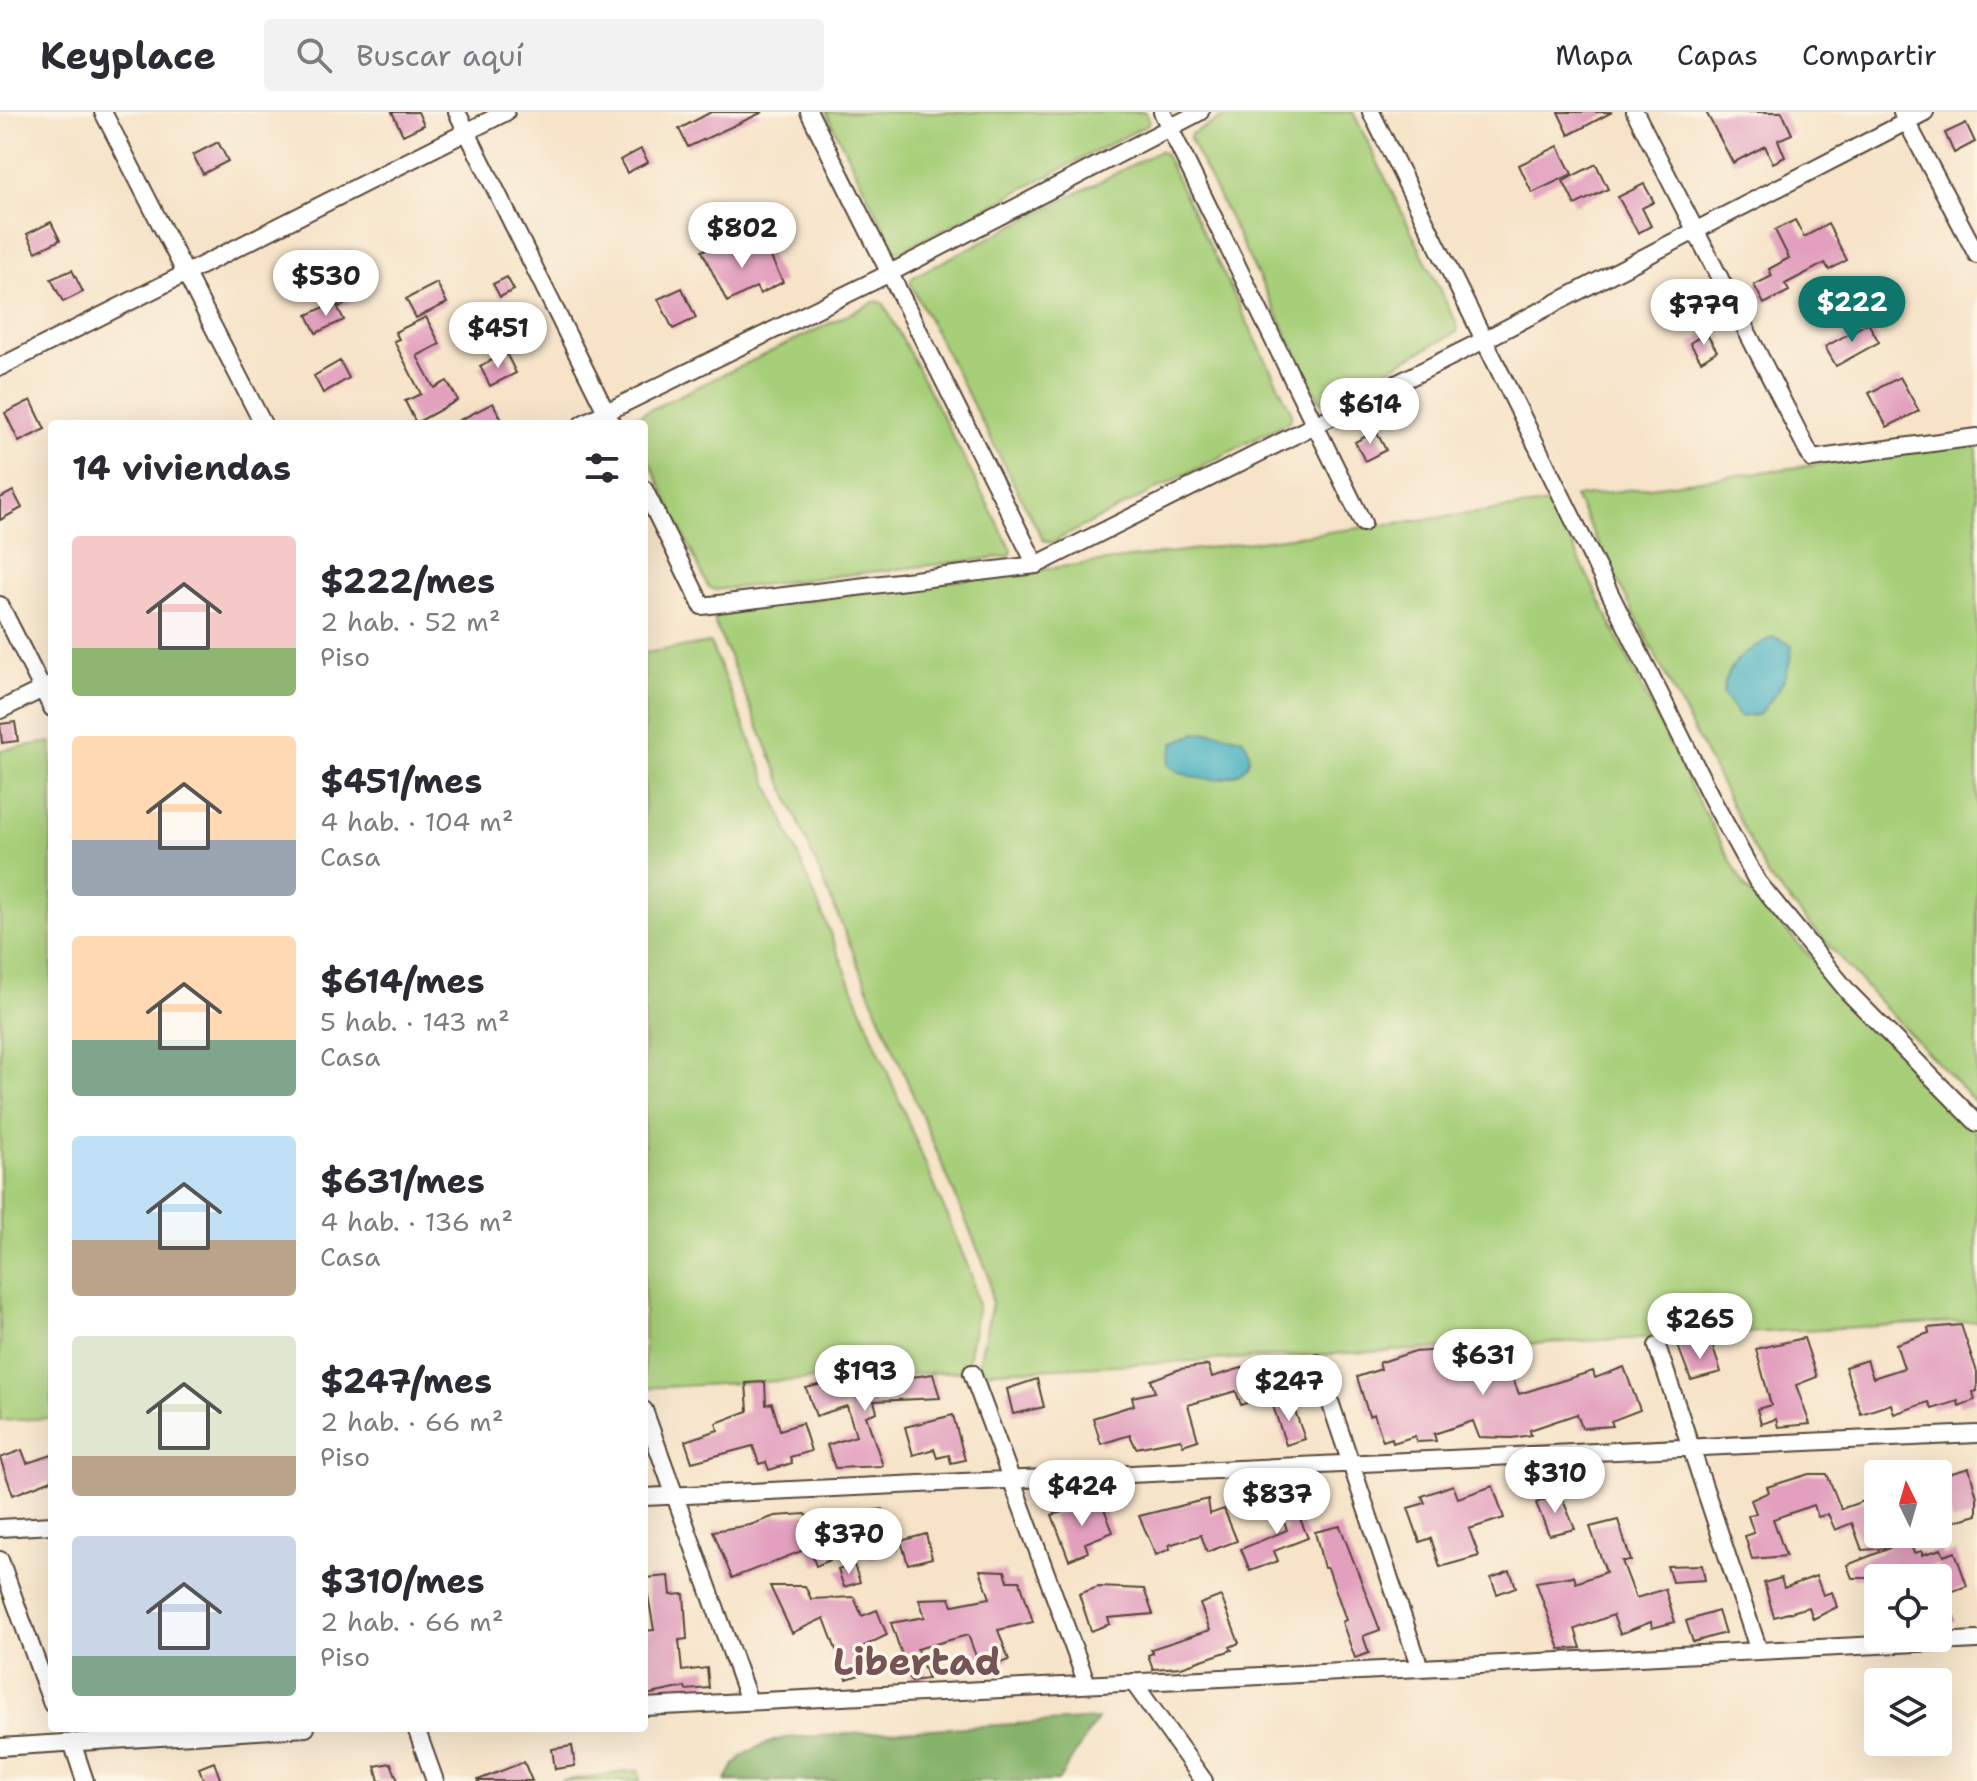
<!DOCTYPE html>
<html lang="es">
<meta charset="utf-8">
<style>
:root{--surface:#fff;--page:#f2f2f3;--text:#2b2b33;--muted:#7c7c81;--line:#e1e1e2;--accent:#0f766e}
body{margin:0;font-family:"Shantell Sans",sans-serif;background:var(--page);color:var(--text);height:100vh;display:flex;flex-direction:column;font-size:30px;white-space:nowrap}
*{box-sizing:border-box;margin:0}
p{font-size:26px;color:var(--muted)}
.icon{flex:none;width:44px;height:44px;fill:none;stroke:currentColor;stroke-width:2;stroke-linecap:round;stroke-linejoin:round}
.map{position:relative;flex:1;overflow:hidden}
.sheet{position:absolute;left:48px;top:308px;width:600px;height:1312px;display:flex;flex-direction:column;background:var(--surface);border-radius:8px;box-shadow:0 8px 32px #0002}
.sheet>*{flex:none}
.needle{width:52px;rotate:355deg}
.buttons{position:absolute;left:1864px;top:1348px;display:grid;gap:16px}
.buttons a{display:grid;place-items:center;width:88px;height:88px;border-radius:8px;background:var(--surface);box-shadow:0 8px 32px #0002;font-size:40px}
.price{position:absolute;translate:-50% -68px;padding:0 18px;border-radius:28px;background:#fff;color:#222;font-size:26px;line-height:52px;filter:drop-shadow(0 2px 4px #0008)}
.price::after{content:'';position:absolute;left:50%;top:48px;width:24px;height:18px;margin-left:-12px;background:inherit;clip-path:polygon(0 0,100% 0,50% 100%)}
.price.current{background:var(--accent);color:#fff}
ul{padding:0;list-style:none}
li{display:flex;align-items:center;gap:24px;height:200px;padding:0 24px}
li span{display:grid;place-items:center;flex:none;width:224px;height:160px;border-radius:8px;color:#555}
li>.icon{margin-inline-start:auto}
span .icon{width:96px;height:96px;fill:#fffc;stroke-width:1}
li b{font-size:34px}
h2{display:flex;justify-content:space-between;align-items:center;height:96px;padding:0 24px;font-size:34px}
header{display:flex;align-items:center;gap:48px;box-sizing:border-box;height:112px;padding:0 40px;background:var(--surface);border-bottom:2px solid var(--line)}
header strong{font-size:38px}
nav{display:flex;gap:44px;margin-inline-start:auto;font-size:28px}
.search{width:560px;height:72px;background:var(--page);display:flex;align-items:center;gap:20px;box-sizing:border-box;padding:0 28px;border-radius:8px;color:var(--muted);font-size:30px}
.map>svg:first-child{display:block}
</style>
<header>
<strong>Keyplace</strong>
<div class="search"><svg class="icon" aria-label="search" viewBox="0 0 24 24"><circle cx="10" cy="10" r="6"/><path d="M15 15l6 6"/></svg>Buscar aquí</div>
<nav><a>Mapa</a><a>Capas</a><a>Compartir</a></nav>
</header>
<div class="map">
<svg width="1977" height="1669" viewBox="0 0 1977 1669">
<rect width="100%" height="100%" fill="#fcf5e5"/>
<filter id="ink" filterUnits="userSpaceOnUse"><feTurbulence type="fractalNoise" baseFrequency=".0125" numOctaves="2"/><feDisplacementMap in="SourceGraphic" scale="16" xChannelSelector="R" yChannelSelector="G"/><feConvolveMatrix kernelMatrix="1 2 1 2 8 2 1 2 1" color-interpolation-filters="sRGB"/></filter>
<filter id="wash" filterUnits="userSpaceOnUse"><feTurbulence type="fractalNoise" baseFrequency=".006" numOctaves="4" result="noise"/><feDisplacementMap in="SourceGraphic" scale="32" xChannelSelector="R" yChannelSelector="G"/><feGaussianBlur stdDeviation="1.8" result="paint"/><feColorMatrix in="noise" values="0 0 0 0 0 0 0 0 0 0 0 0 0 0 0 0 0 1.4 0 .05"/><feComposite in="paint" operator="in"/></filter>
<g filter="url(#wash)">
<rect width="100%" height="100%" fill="#f6e3c8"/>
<!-- green -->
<path fill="#a7cf79" stroke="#717c4c" stroke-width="2" d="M826,0h319l4,8 -2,5 -247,127 -5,-2z
M1234,0h119l105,215 -1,5 -133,71 -4,-2 -130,-262 1,-5z
M1159,39l5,2 128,260 -2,8 -239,122 -8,-3 -133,-257 3,-6z
M876,189l8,3 128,247 -2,5 -295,34 -7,-3 -64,-137v-26h-12l3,-7z
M1977,331v661l-105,-110 -104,-117 -193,-380z
M1552,391l137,281 56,103 232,247v187l-1000,51 15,-68 -3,-28 -274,-653v-11z
M710,531l261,631 7,32 -12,65 -322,17v-735z
M52,630v676l-52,3v-671z
M638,1658l2,11h-80z"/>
<!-- forest -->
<path fill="#85b269" stroke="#606e44" stroke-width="2" d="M1097,1607l-39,62h-332c10,-28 32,-36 59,-43z"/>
<!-- water -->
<path fill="#42b0bf" stroke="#3e6d6e" stroke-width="2" d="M1774,525l18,8c-2,31 -13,48 -34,70l-19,2 -16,-23c4,-34 23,-43 51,-57z
M1214,620l28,6c31,42 -45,54 -74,26l6,-21 22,-10z"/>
<g id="blocks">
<!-- building -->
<path fill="#e29fbe" d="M392,0h26l6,13 -21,10z
M711,0h52l-75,35 -9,-18z
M1558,0h54l-43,23z
M1706,0h76l10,22 -14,6 7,17 -12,6 -8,-17 -32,17z
M1966,11l9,19 -21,11 -9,-20z
M218,30l10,19 -25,13 -10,-19z
M1558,34l14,28 -40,19 -13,-28z
M641,37l7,13 -21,11 -7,-13z
M1596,52l12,25 -33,16 -12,-24z
M1644,72l10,18 -12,6 9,18 -13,7 -20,-36z
M1795,108l9,17 24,-13 19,36 -18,10 -4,-7 -40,21 4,7 -25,13 -10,-19 18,-9 -3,-7 20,-11 -14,-28z
M51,110l9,18 -24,12 -9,-18z
M723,128l10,19 31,-16 19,39 -23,12 -4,-7 -29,15 -25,-51z
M350,151l15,31 -25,13 -16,-31z
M72,158l11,22 -20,10 -12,-23z
M507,165l7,13 -14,7 -7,-13z
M437,171l10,20 -31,15 -10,-19z
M682,176l14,30 -23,11 -15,-30z
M335,190l9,18 -28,13 -9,-18z
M426,205l14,27 -23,12 17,32 13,-7 11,19 -42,23 -11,-22 16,-7 -27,-53 5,-2 -4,-7z
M1868,211l11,19 -43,24 -11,-19z
M1706,221l11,18 -16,10 -11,-18z
M506,241l10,20 -26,13 -10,-20z
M340,249l9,17 -26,15 -9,-17z
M1900,265l19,34 -32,16 -18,-34z
M31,288l14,29 -26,13 -14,-29z
M493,291l11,21h-52z
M1376,319l10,19 -21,11 -10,-19z
M13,379l9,17 -22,12v-22z
M15,610l3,19 -16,2 -2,-19z
M1961,1213l16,47v19l-4,1 2,8 -16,6 -1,-5 -26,8 -3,-7 -35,12 -3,-10 -30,10 -16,-47 22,-7 6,18 31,-10 -8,-24 33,-11 -1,-5z
M1804,1226l13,39 -21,8 14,39 -32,3 -2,-8 -15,5 -4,-15 14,-4 -15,-56z
M1712,1233l9,27 -30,8 -13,-34z
M1480,1236l6,20 20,-6 13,32 74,-23 2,7 29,-11 16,43 -29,11 2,5 -31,2 -5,-14 -47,16 1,5 -19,3 -33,-1 -6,-16 -39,13 2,7 -19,1 -2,-6 -22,7 -1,-5 -9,3 -9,-27 -5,2 -12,-39 24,-8 -2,-6 33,-11z
M1265,1249l4,15 -5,2 5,17 -28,10 -5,-14 -48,14 10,35 -15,5 -2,-6 -45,9 -6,-13 -29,9 -8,-26 41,-13 -2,-8 23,-5 -4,-12 29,-11 28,-4 4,12z
M933,1262l7,24 -66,3 3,11 -11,4 17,50 -48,2 -8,-23 29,-9 -9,-30 -31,10 -10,-28 38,-9 5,14 41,-13z
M1037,1267l7,28 -31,7 -6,-25z
M765,1270l1,23 6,-2 8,27 22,-7 9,28 -21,6 2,6 -23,7 -3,-8 -7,2 -6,-18 -61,16 -7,-21 33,-11 -2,-7 32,-12 -2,-28z
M1291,1288l14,39 -19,6 -13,-39z
M953,1303l12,45 -14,3 -2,-8 -12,3 -3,-9 -21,6 -8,-28z
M22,1338l5,13 25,-8v25l-39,15 -13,-37z
M1969,1356l8,29v18l-25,7 -3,-13 -11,3v-35z
M1809,1362h18l14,35 25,-9 4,14 8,-1v21h48v11l-15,1 3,7 8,-2v4l19,-6 3,7 11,-4 12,34 -22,8 10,27 -17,5v-61l-52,13h-34l-5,-13 43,-17 -28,2 -10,-27 -17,7 -7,-16 -10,3 -4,-12 -41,14 13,37 -34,3 -7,-23 9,-3 -6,-17 8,-3 -5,-13 18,-8 -2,-5z
M1453,1373l5,13 35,-12 11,32 -35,11 10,27 -39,11 -9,-29 -11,4 -12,-34 17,-5 -3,-7z
M1289,1380l19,46 -34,13 4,10 -28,10 -9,-22 46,-19 -13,-33z
M1560,1381l15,36 -26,6 -13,-32z
M1208,1387l2,15 14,-5 13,32 -30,11 -6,-17 -32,10 1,4 -14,6 -17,-39z
M1101,1389l12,31 -28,11 3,9 -19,8 -17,-45z
M883,1397l14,41 -28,9 -12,-38 7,-2 -2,-7z
M806,1402l24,46 -14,6 -7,-18 -77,30 -19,-47 37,-6 25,-9z
M1618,1408l13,41h-9l14,37 29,-9 10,33 -23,6 -1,-6 -31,12 -7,-19 -38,14 6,19 -21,1 -24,-67 38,-6 2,7 30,-11 -16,-45z
M1340,1414l40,104 -17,6 6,17 -14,5 -13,-36 4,-2 -18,-52h-4l-9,-36z
M926,1422l6,24 -24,6 -7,-23z
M854,1453l6,17 -16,5 -6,-17z
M1702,1453l3,15 -33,2 -5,-16z
M980,1458l25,1 3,10h12l13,41 -35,8 11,30 -17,6 -1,-3 -11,4 -12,-32 -51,14 11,30 -17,2 -20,-58 34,-6 -6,-18 31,-1 3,7 37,-7z
M1510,1459l6,16 -19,7 -6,-16z
M669,1464l2,19 13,-1 3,45 -8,1 3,31 25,-3 2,20 -23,2 -1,-3 -39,8 -2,-64 10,-1 -9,-52z
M1816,1464l7,19 9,-3 5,15 -24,12 -4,-12 -35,10 -10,-34 17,-5 3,10z
M770,1474h35l6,13 43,-2 8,19 15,-6 10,25 -33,16 8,23 -15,5 -23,-61 -32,15z
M1098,1475l46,2 9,25 -45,4 2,6 -19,7 -12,-37z
M1221,1484l18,47 -9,4 2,3 -51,17 -28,2 -5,-14 5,-2 -2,-4 59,-19 -10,-26z
M1718,1499l7,22 -32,9 -7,-21z
M572,1634l3,20 -20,3 -3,-20z
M214,1650l7,19h-17l-5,-13z
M524,1650l8,19h-54v-1z
M391,1651l7,18h-19l-4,-15z"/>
</g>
</g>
<g filter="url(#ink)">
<use href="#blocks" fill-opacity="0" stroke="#574638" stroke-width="2"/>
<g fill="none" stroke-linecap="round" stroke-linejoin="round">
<defs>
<path id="minor" d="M103,0l160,312
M457,0l155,312
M809,0l227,453
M1162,0l201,411
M1371,0l342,689 44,80 92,112 128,130
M1635,0l177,347 165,-22
M1902,1l75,142
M0,255l506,-255
M582,312l308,-151 310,-161
M644,377l58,117 334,-41 448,-225 441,-228
M0,493l52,103
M0,598l51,-25
M1657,1234l102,305
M1317,1251l103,305
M972,1261l115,311
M644,1298l105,291
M644,1385l1333,-63
M0,1416l52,-3
M0,1448l52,144
M1133,1570l71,99
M644,1595l1333,-67
M416,1616l19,53
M72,1630l13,39
M0,1635l306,-19"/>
</defs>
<!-- minor casing -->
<use href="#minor" stroke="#574638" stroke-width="20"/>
<!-- minor -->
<use href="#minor" stroke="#fff" stroke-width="16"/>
</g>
</g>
<g text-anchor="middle" stroke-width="7" stroke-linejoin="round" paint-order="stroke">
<!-- district labels -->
<g font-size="38" font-weight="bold" fill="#755356" stroke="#fcf5e5">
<text x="917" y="1563">Libertad</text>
</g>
</g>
</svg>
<div class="buttons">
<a><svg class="needle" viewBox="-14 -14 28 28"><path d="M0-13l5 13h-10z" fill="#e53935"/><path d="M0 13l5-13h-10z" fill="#7c7c81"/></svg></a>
<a><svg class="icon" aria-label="locate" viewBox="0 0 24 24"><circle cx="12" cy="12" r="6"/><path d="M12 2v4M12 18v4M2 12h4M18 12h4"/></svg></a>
<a><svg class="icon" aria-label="layers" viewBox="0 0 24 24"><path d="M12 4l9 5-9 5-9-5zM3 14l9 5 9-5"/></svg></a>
</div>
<b class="price" style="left:742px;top:158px">$802</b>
<b class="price" style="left:326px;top:206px">$530</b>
<b class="price current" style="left:1852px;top:232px">$222</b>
<b class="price" style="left:1704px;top:235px">$779</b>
<b class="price" style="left:498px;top:258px">$451</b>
<b class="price" style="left:1370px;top:334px">$614</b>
<b class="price" style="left:1700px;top:1249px">$265</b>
<b class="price" style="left:1483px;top:1285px">$631</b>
<b class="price" style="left:865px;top:1301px">$193</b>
<b class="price" style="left:1289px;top:1311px">$247</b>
<b class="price" style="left:1555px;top:1403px">$310</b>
<b class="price" style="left:1082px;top:1416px">$424</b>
<b class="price" style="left:1277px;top:1424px">$837</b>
<b class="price" style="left:849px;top:1464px">$370</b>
<section class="sheet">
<h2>14 viviendas<svg class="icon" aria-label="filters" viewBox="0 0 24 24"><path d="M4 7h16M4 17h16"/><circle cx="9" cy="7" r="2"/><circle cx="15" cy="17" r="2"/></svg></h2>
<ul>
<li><span style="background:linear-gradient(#f6c9c9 70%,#8fb573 0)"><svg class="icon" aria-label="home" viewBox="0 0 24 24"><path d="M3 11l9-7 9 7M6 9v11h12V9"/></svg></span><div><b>$222/mes</b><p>2 hab. · 52 m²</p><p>Piso</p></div></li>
<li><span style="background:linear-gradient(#ffd9b3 65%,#9aa5b1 0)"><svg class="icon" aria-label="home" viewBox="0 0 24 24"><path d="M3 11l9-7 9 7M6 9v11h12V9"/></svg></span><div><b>$451/mes</b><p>4 hab. · 104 m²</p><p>Casa</p></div></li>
<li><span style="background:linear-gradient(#ffd9b3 65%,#7fa58c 0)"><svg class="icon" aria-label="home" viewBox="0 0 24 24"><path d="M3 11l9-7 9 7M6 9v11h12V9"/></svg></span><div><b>$614/mes</b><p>5 hab. · 143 m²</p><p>Casa</p></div></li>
<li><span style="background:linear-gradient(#bfe0f5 65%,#b9a48a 0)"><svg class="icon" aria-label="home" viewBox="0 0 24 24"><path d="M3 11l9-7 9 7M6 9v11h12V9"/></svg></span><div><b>$631/mes</b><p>4 hab. · 136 m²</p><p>Casa</p></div></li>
<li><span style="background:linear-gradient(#dfe7d0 75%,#b9a48a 0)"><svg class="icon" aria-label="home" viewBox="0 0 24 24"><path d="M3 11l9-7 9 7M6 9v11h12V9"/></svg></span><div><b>$247/mes</b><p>2 hab. · 66 m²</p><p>Piso</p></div></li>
<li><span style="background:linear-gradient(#c9d6e8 75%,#7fa58c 0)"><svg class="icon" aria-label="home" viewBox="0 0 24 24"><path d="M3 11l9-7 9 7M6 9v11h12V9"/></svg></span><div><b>$310/mes</b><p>2 hab. · 66 m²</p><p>Piso</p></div></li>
</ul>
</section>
</div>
